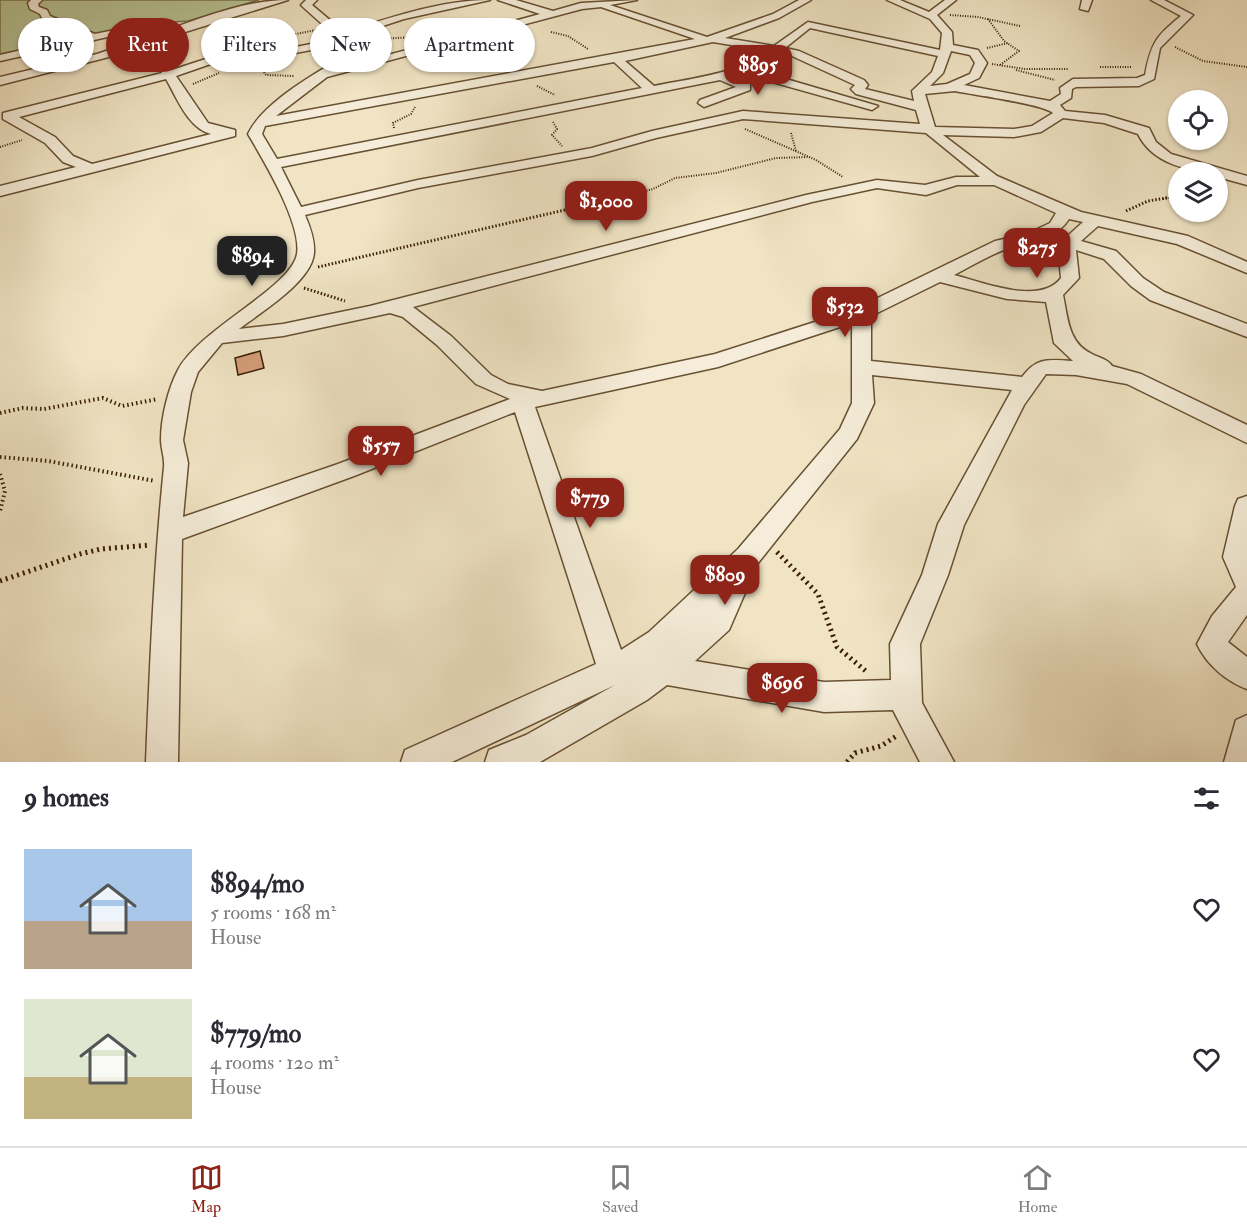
<!DOCTYPE html>
<meta charset="utf-8">
<style>
:root{--surface:#fff;--page:#f2f2f3;--text:#2b2b33;--muted:#7c7c81;--line:#e1e1e2;--accent:#8f2418}
body{margin:0;font-family:"IM FELL Double Pica",serif;background:var(--page);color:var(--text);height:100vh;display:flex;flex-direction:column;font-size:22px;white-space:nowrap}
*{box-sizing:border-box;margin:0}
p{font-size:20px;color:var(--muted)}
.icon{flex:none;width:33px;height:33px;fill:none;stroke:currentColor;stroke-width:2;stroke-linecap:round;stroke-linejoin:round}
.map{position:relative;height:762px;overflow:hidden}
.details{display:flex;flex-direction:column;background:var(--surface);flex:1}
.details>*{flex:none}
.guide{position:absolute;left:18px;top:18px;width:600px;height:54px;display:flex;gap:12px}
.fabs{position:absolute;left:1168px;top:90px;display:grid;gap:12px}
.fabs a{display:grid;place-items:center;width:60px;height:60px;border-radius:50%;background:var(--surface);box-shadow:0 2px 4px #0004;font-size:30px}
.price{position:absolute;translate:-50% -51px;padding:0 14px;border-radius:12px;background:var(--accent);color:#fff;font-size:20px;line-height:39px;filter:drop-shadow(0 2px 3px #0008)}
.price::after{content:'';position:absolute;left:50%;top:36px;width:18px;height:14px;margin-left:-9px;background:inherit;clip-path:polygon(0 0,100% 0,50% 100%)}
.price.active{background:#222;color:#fff}
ul{padding:0;list-style:none}
li{display:flex;align-items:center;gap:18px;height:150px;padding:0 24px}
li span{display:grid;place-items:center;flex:none;width:168px;height:120px;border-radius:0px;color:#555}
li>.icon{margin-inline-start:auto}
span .icon{width:72px;height:72px;fill:#fffc;stroke-width:1}
li b{font-size:26px}
h2{display:flex;justify-content:space-between;align-items:center;height:72px;padding:0 24px;font-size:26px}
.tag{padding:0 21px;border-radius:27px;background:var(--surface);box-shadow:0 2px 4px #0004;font-size:21px;line-height:54px}
.tag.active{background:var(--accent);color:#fff}
.menu{display:flex;justify-content:space-around;align-items:center;height:84px;border-top:2px solid var(--line);background:var(--surface);font-size:16px;color:var(--muted)}
.menu a{display:grid;justify-items:center;gap:3px}
.menu .active{color:var(--accent)}
.map>svg:first-child{display:block}
</style>
<div class="map">
<svg width="1247" height="762" viewBox="0 0 1247 762">
<rect width="100%" height="100%" fill="#f0e4c4"/>
<filter id="stains"><feTurbulence type="fractalNoise" baseFrequency=".00333" numOctaves="4"/><feColorMatrix values="0 0 0 0 .2 0 0 0 0 .09 0 0 0 0 .02 0 0 0 .5 -.17"/></filter>
<radialGradient id="worn" r=".72"><stop offset=".6" stop-color="#630" stop-opacity="0"/><stop offset="1" stop-color="#630" stop-opacity=".3"/></radialGradient>
<!-- green -->
<path fill="#b8c495" stroke="#79724b" stroke-width="1.5" d="M0,0h259l-71,21 -44,3 -144,30z"/>
<!-- building -->
<path fill="#d49e79" stroke="#3a1f01" stroke-width="1.5" d="M260,351l4,17 -26,7 -3,-17z"/>
<g fill="none" stroke-linecap="round" stroke-linejoin="round">
<defs>
<path id="minor" d="M31,0h11l-4,4 1,3 8,3 3,6 45,18 34,-7 19,10c44,-15 93,-37 140,-37l-135,42 19,28 52,-17 30,2 57,-11h29l1,-3 -38,-34 -2,-2 5,-5h11l-5,5 32,27c46,-14 96,-32 146,-32l-86,19 -55,18c5,12 2,23 -9,31l200,-54 -42,-14h18l37,11 28,-8 56,-3 -27,5 97,32 66,-23 26,-14h12l-32,18 -54,20 49,8 34,-24 132,28 2,-17 -12,-14 -43,-19h13l29,12 16,-12h11l-19,15 15,17 1,13 25,5 9,13 -8,15 -15,7 86,16 11,-7 -1,-6 13,-9 64,-1 8,-3c6,-32 11,-39 36,-59l-30,-16h13l29,15 -33,33 -6,31 -15,7 -63,1 -4,2 -1,9 -11,7 5,6 40,4 44,13 7,14 15,12 76,22v9l-29,-8v-5c-30,0 -66,-9 -80,-38l-34,-11 -41,-5 -22,14 -27,5 -71,-2 54,41 84,36 107,24 59,26v11l-70,-29 -79,-18 -17,15 35,10 27,27 21,14 83,32v13l-97,-37 -19,-14 -27,-27 -28,-9 3,28 -16,17c5,23 5,48 29,59 7,4 16,5 20,12l29,8 106,51v18l-120,-59 -51,-9 -30,-1 -22,31 -60,120 -16,50 -28,69 2,59 32,59h-34l-27,-52 -69,2 -157,-27 -20,15 -107,62h-55l4,-12 37,-15 89,-50 -163,77h-51l4,-12 191,-86 -81,-252 -161,64 -172,63 -4,223h-32c4,-99 8,-197 18,-295 1,-9 -3,-18 -3,-27 0,-22 7,-51 17,-70 21,-41 113,-82 119,-116 5,-30 -33,-93 -49,-120 15,-31 62,-57 91,-75l1,-9h-29l-57,11 -29,-2 -49,17 32,47 27,7v6l-235,60v-10l76,-19 -13,-5 -18,-19 -42,-24v-6l159,-40 -18,-28 -39,13 -105,27v-8l97,-23 42,-14 -10,-6h-8l-121,27v-6l83,-19 -40,-16 -3,-6 -10,-5 -2,-6zM601,7l94,32 -419,77 51,-39 255,-68zM810,28l128,28 -6,16 -20,19 2,10 -49,-12 3,-4 -4,-5 -65,-29 -14,-3zM713,42l54,9c-32,24 -75,27 -113,35l-29,-25zM951,51l19,4 5,8 -5,11 -23,10 -17,2 13,-13zM778,53l14,3 63,29 -4,4 5,5 60,16 4,14 -177,-13 -91,20 -60,17 -174,32 -117,27 -20,-40 439,-87 16,7 -36,13 -2,3 6,4 46,-17v-6l-18,-8 8,-3 132,37 6,-4 -126,-37 9,-3zM614,62l28,26 -365,71 -15,-25 3,-8zM166,79c11,19 22,49 45,55l-119,30 -19,-8 -18,-19 -36,-20zM955,91c19,4 89,13 98,22l-21,13 -18,3 -79,-2 -10,-33zM743,119l183,14 54,44h-24l-31,8 -48,-5 -71,15 -436,111 -87,18 -44,5c22,-17 74,-48 75,-77 1,-12 -4,-25 -9,-37l113,-27 174,-32 64,-18zM957,185h37l62,28 -6,10 -23,11 -32,7 -140,68 -140,45 -173,37 -34,-7 -17,-9 -40,-39 -38,-29 399,-105 65,-14 49,7zM1069,219l14,3 -22,20 -2,15 2,21c-21,28 -78,4 -107,-3 17,-9 34,-19 52,-26 23,-9 48,-7 63,-30zM940,282l67,17 39,3 8,41 19,18c-24,-1 -35,-5 -51,16l-151,-16v-45zM390,313l13,4 34,28 39,39 34,15 -172,65 -155,53 5,-54 -5,-23 8,-48 7,-20 24,-29 61,-7zM852,323v80l-12,26 -102,120 -89,83 -28,18 -86,-243 183,-40zM872,375l140,15 -74,134 -16,51 -32,69 1,36 -67,2 -129,-21 34,-31 29,-67 99,-124 17,-36z
M1082,0h10l-4,11 -8,-2z
M1247,496v119l-19,27 19,15v32c-21,-8 -40,-24 -50,-45l15,-28 24,-29 -13,-30 12,-51 3,-7z
M1247,715v47h-23l12,-42z"/>
</defs>
<!-- minor casing -->
<use href="#minor" stroke="#685032" stroke-width="3"/>
<!-- path-far3 -->
<path stroke="#3a1f01" stroke-width="2" stroke-dasharray="1 1.5" stroke-linecap="butt" d="M950,15l28,2 42,9
M988,19l16,22 15,10 -19,14
M551,32l17,4 20,13
M378,39l37,-2
M246,44l70,-14
M1175,47l28,14 44,6
M987,48l21,-5
M992,64l33,5h43
M1100,67h31
M261,68l5,7 28,1
M1016,70l39,10
M193,84l26,-11
M537,86l18,9
M553,122l4,7 -5,6 10,11
M394,128l-1,-5 18,-9 4,-7
M745,129l71,31 27,17
M791,133l5,18
M0,147l22,-7
M615,199l38,-10 22,-11 41,-5 60,-15 33,-1
M1163,199l16,-3"/>
<!-- path-far2 -->
<path stroke="#3a1f01" stroke-width="3" stroke-dasharray="1.5 2" stroke-linecap="butt" d="M1126,211l22,-10 24,-4
M318,267l303,-70
M304,288l41,13"/>
<!-- path-far1 -->
<path stroke="#3a1f01" stroke-width="4" stroke-dasharray="1.5 3" stroke-linecap="butt" d="M0,413l23,-5 21,1 59,-11 19,8 36,-7
M0,457l48,4 107,20
M0,474l5,17 -5,20"/>
<!-- path -->
<path stroke="#3a1f01" stroke-width="5" stroke-dasharray="2 4" stroke-linecap="butt" d="M777,552l41,42 19,53 30,25
M0,581l80,-27 21,-5 49,-4
M847,762l8,-9 26,-7 17,-11"/>
<!-- minor -->
<use href="#minor" fill="#f5edd9" fill-rule="evenodd"/>
</g>
<rect width="100%" height="100%" filter="url(#stains)"/>
<rect width="100%" height="100%" fill="url(#worn)"/>
</svg>
<div class="fabs">
<a><svg class="icon" aria-label="locate" viewBox="0 0 24 24"><circle cx="12" cy="12" r="6"/><path d="M12 2v4M12 18v4M2 12h4M18 12h4"/></svg></a>
<a><svg class="icon" aria-label="layers" viewBox="0 0 24 24"><path d="M12 4l9 5-9 5-9-5zM3 14l9 5 9-5"/></svg></a>
</div>
<b class="price" style="left:758px;top:96px">$895</b>
<b class="price" style="left:606px;top:232px">$1,000</b>
<b class="price" style="left:1037px;top:279px">$275</b>
<b class="price active" style="left:252px;top:287px">$894</b>
<b class="price" style="left:845px;top:338px">$532</b>
<b class="price" style="left:381px;top:477px">$557</b>
<b class="price" style="left:590px;top:529px">$779</b>
<b class="price" style="left:725px;top:606px">$809</b>
<b class="price" style="left:782px;top:714px">$696</b>
<div class="guide">
<a class="tag">Buy</a>
<a class="tag active">Rent</a>
<a class="tag">Filters</a>
<a class="tag">New</a>
<a class="tag">Apartment</a>
</div>
</div>
<section class="details">
<h2>9 homes<svg class="icon" aria-label="filters" viewBox="0 0 24 24"><path d="M4 7h16M4 17h16"/><circle cx="9" cy="7" r="2"/><circle cx="15" cy="17" r="2"/></svg></h2>
<ul>
<li><span style="background:linear-gradient(#a9c7e8 60%,#b9a48a 0)"><svg class="icon" aria-label="home" viewBox="0 0 24 24"><path d="M3 11l9-7 9 7M6 9v11h12V9"/></svg></span><div><b>$894/mo</b><p>5 rooms · 168 m²</p><p>House</p></div><svg class="icon" aria-label="heart" viewBox="0 0 24 24"><path d="M12 20l-8-8c-3-5 5-10 8-4 3-6 11-1 8 4z"/></svg></li>
<li><span style="background:linear-gradient(#dfe7d0 65%,#c2b280 0)"><svg class="icon" aria-label="home" viewBox="0 0 24 24"><path d="M3 11l9-7 9 7M6 9v11h12V9"/></svg></span><div><b>$779/mo</b><p>4 rooms · 120 m²</p><p>House</p></div><svg class="icon" aria-label="heart" viewBox="0 0 24 24"><path d="M12 20l-8-8c-3-5 5-10 8-4 3-6 11-1 8 4z"/></svg></li>
</ul>
</section>
<nav class="menu">
<a class="active"><svg class="icon" aria-label="map" viewBox="0 0 24 24"><path d="M3 6l6-2 6 2 6-2v14l-6 2-6-2-6 2zM9 4v14M15 6v14"/></svg>Map</a>
<a><svg class="icon" aria-label="saved" viewBox="0 0 24 24"><path d="M7 4h10v16l-5-4-5 4z"/></svg>Saved</a>
<a><svg class="icon" aria-label="home" viewBox="0 0 24 24"><path d="M3 11l9-7 9 7M6 9v11h12V9"/></svg>Home</a>
</nav>
